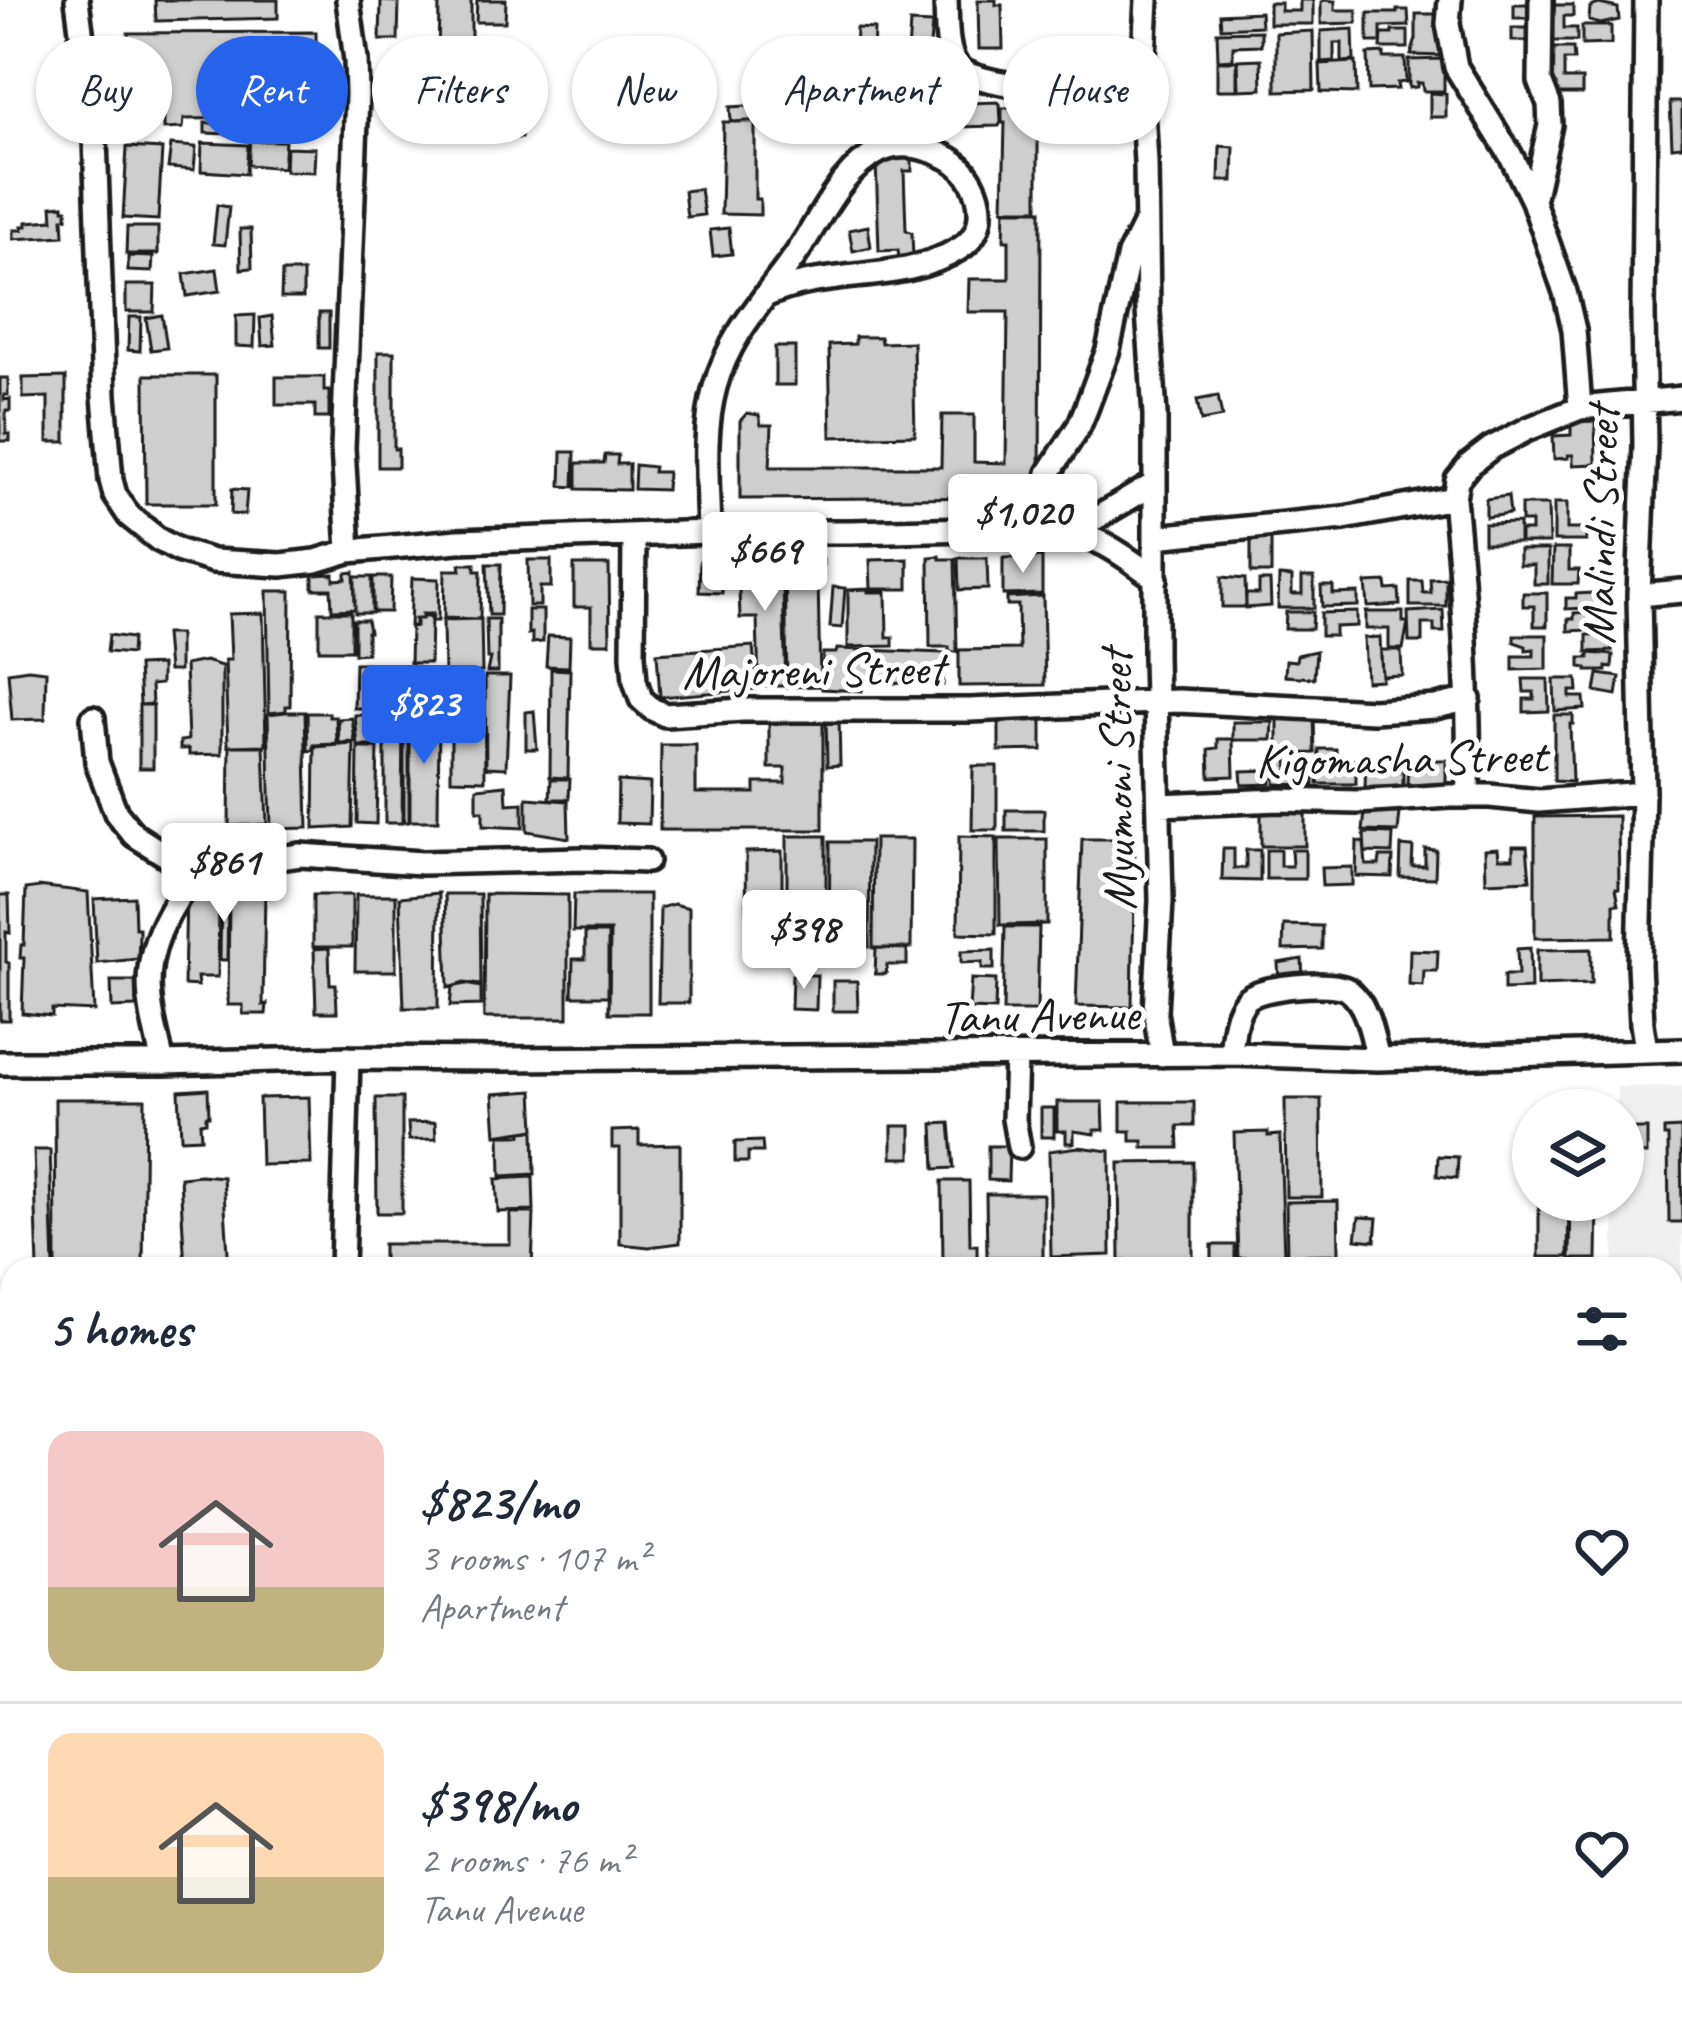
<!DOCTYPE html>
<meta charset="utf-8">
<style>
:root{--surface:#fff;--page:#f2f2f3;--text:#1f2937;--muted:#747a83;--line:#e0e1e3;--accent:#2563eb}
body{margin:0;font-family:Caveat,sans-serif;background:var(--page);color:var(--text);height:100vh;display:flex;flex-direction:column;font-size:45px;white-space:nowrap}
*{box-sizing:border-box;margin:0}
p{font-size:39px;color:var(--muted)}
.icon{flex:none;width:66px;height:66px;fill:none;stroke:currentColor;stroke-width:2;stroke-linecap:round;stroke-linejoin:round}
.map{position:relative;flex:1;overflow:hidden}
.sheet{position:absolute;left:0px;top:1257px;width:1683px;height:771px;display:flex;flex-direction:column;background:var(--surface);border-radius:36px 36px 0 0;box-shadow:0 3px 9px #0004}
.sheet>*{flex:none}
.guide{position:absolute;left:36px;top:36px;width:1611px;height:108px;display:flex;gap:24px}
.controls{position:absolute;left:1512px;top:1089px;display:grid;gap:24px}
.controls a{display:grid;place-items:center;width:132px;height:132px;border-radius:50%;background:var(--surface);box-shadow:0 3px 9px #0004;font-size:60px}
.price{position:absolute;translate:-50% -102px;padding:0 27px;border-radius:12px;background:#fff;color:#222;font-size:39px;line-height:78px;filter:drop-shadow(0 3px 6px #0008)}
.price::after{content:'';position:absolute;left:50%;top:72px;width:36px;height:27px;margin-left:-18px;background:inherit;clip-path:polygon(0 0,100% 0,50% 100%)}
.price.selected{background:var(--accent);color:#fff}
ul{padding:0;list-style:none}
li{display:flex;align-items:center;gap:36px;height:300px;padding:0 48px}
li+li{border-top:3px solid var(--line)}
li span{display:grid;place-items:center;flex:none;width:336px;height:240px;border-radius:24px;color:#555}
li>.icon{margin-inline-start:auto}
span .icon{width:144px;height:144px;fill:#fffc;stroke-width:1}
li b{font-size:51px}
h2{display:flex;justify-content:space-between;align-items:center;height:144px;padding:0 48px;font-size:51px}
.tag{padding:0 42px;border-radius:54px;background:var(--surface);box-shadow:0 3px 9px #0004;font-size:42px;line-height:108px}
.tag.selected{background:var(--accent);color:#fff}
.map>svg:first-child{display:block}
</style>
<div class="map">
<svg width="1682" height="2027" viewBox="0 0 1682 2027">
<rect width="100%" height="100%" fill="#fff"/>
<filter id="ink" filterUnits="userSpaceOnUse"><feTurbulence type="fractalNoise" baseFrequency=".00833" numOctaves="2"/><feDisplacementMap in="SourceGraphic" scale="24" xChannelSelector="R" yChannelSelector="G"/><feConvolveMatrix kernelMatrix="1 2 1 2 8 2 1 2 1" color-interpolation-filters="sRGB"/></filter>
<g filter="url(#ink)">
<!-- built -->
<path fill="#f0f0f0" d="M1682,1086v941h-1415l-20,-11h1424v-747h-57v-69h9v-90h-7l1,-23z
M4,1372l6,245 2,1v278l-12,-6v-517z"/>
<!-- water -->
<path fill="#b8b8b8" stroke="#7a7a7a" stroke-width="3" d="M0,1890l12,6v120h235l20,11h-267z"/>
<!-- building -->
<path fill="#cecece" stroke="#1c1c1c" stroke-width="3" d="M155,0h123v18l-122,3z
M439,0h32v65h-33z
M477,0h29l-1,22h-29z
M978,0h18v5h6l1,44h-24z
M1300,0h13v24h-44v-21h12v8h19z
M1324,0l11,1v9h22v13l-36,1v-22z
M381,1l18,1 -1,38h-18z
M1514,4h32v37h-34v-13h20v-10h-18z
M1599,4l19,4 1,12 -19,4 -11,-3 1,-14z
M1553,5h20v11h-9v12h13v13h-25z
M1397,10h11l1,16 -28,1v15h-13v-29h29z
M1260,12l1,14 -40,2 -1,-14z
M1416,14h23l7,42 -35,-1 5,-16z
M910,23l22,1 -3,32 -21,-2z
M1582,26h29v18l-29,1z
M856,28l18,1 -1,25h-18z
M1353,29l1,32 -12,1v-19h-8v18l-13,1v-31z
M1261,31v14l-28,1v13l-15,1 -1,-28z
M1313,31l1,59 -38,1v-58z
M1392,31h16v17h-27l1,-14h10z
M316,32v86l-37,1v10l-21,1v-12l-74,1 -1,9 -19,1v-11h-36v-85z
M1552,48h21l1,12h-10v19h18v15h-31z
M1384,53v5h21l1,24 -9,1 1,6 -29,1 -1,-36z
M1261,59l1,30 -23,1 -1,-30z
M1444,59v32h-21l-1,-8h-5v4l-8,1v-28z
M1217,61h20v29h-20z
M1356,62l1,31 -36,-1 -1,-28z
M1430,93l16,1v23h-16z
M907,98v7l91,-3 2,2 1,18 -2,4 -179,4v-21h-6v-9z
M1670,102h12v44l-10,1z
M763,105l1,15 -33,2 -1,-15z
M460,108l63,3 -2,27 -62,-4z
M1002,108h36v101h-35l2,-86h-3z
M723,122h32v77h5v16l-39,-1z
M205,123l48,2v10l-48,-2z
M250,141h35l-2,27 -35,-3z
M202,143l46,2 -2,29 -45,-3z
M171,145l25,2 -2,23 -26,-2z
M1220,146l14,1 -1,34h-14z
M127,147l35,2 -4,71 -35,-2z
M286,147l29,1 -1,24 -29,-1z
M912,150v21h-8l2,59 6,3 1,25 -14,1 -1,-9 -19,1 -3,-91 17,-1v-8z
M700,189l4,26 -17,2 -3,-26z
M64,205v4h3v9h-4l1,18 -50,3v-9h9l-1,-4h5v-4l26,-2 -1,-14z
M217,205l12,2 -4,38 -12,-1z
M1005,210h36l-1,287 -300,2v-78l7,-8 12,2 2,10h11l-2,42h171l1,-52h32v47l32,1 2,-151h-40l1,-33h40v-39h-5z
M868,226l3,21 -18,4 -4,-21z
M127,227h31v27h-32z
M729,228l3,26 -19,2 -3,-26z
M240,229h11l1,39 -11,1z
M128,256l25,1 -1,15 -24,-1z
M217,269l3,22 -33,5 -3,-22z
M282,272h21v26h-22z
M126,285h29l-1,27h-28z
M319,313h10v35h-10z
M162,315l5,33 -16,2 -5,-32z
M255,315l-1,32 -18,-1v-30z
M272,316l3,29 -13,1 -2,-28z
M129,317h12l-1,34 -12,-1z
M855,337h25l1,6 32,-1 2,93 -84,2 -2,-92 26,-1z
M775,347h20v38h-20z
M378,352h16v97h4v18h-20z
M145,375h71v129h-70z
M66,377v65h-18v-45l-25,1v-20z
M276,377h48v14h5v27h-14v-13h-39z
M0,378h8v17h-4v5l6,-1v12h-4v23h4v7h-10z
M1218,396l4,21 -21,4 -4,-21z
M1595,421l1,43 -23,1v-10h-5v3l-14,1 -1,-23 18,-1v-13z
M562,452h13l-1,35 -13,-1z
M605,455h13l-1,9h12v26l-52,-1v-26h27z
M635,465l19,2 -1,5h14l-1,18 -32,-1z
M232,489l15,1 -2,25 -14,-1z
M1508,496l2,18 -24,3v-18z
M1554,503h13v26h19v12h-32z
M1521,505h27l1,38h-29v-12h11v-9h-10z
M1519,523v20h-35v-19z
M1271,539v34h-20v-33z
M1553,549h16v21h10l-1,14h-26z
M1519,550h29v34h-14v-19h-15z
M782,556l4,130h-27l-2,-68h-17l-2,-60z
M940,556v3h15l2,93h-8v-5h-19l-1,-90z
M785,557h3v3l35,-1v17l-5,1 2,109 -33,1z
M1042,557v37l-39,1v-37z
M958,558h29l1,31 -29,1z
M908,559v30h-37l-1,-29z
M528,560h23v27h-11v19h-11z
M700,561l24,1 -2,31 -23,-1z
M460,564h15v7h6l-1,48 -36,-1 1,-48h16z
M487,564h14l-1,51h-11z
M574,565h35l1,78h-19v-36h-17z
M354,572l1,37 -23,1 -1,-21h-18v-14l21,-1v6l12,-1v-6z
M1279,576l13,1v17h10v-17h12v31h-36z
M355,577h17v36h-17z
M373,577h18l-1,35h-17z
M1222,577l23,2 1,28h-24z
M412,578l27,1 -1,42h-6l1,-7h-11v5h-7v7h-5z
M1446,578v28h-36v-25h12l1,12h8l-1,-14z
M1259,581h11l1,25 -25,2v-14h13z
M1386,582l1,8 12,-1 1,16 -32,2 -2,-24z
M1321,586h12v8l25,-1v13l-36,1z
M833,587l12,1 -3,40 -12,-1z
M868,589v3h18l1,45h6v9l-45,1v-57z
M267,591h24l-1,115h-4v5l-17,2z
M1610,592v15l-44,2v-11h10v-4z
M1523,593h24v33h-13v-20h-11z
M1043,596l2,89 -86,1v-36l60,-1 -1,-44h-11v-7z
M528,610h15v32l-11,1v-10l-4,1z
M1443,610l1,22h-10v-8h-12v18h-13l-1,-30z
M1611,611l1,18 -44,2v-12h6v-6z
M319,612h32v38h-32z
M1286,612h27l-1,17h-27z
M1357,612v14l-22,1v9h-14v-23z
M1366,612h37v10h5l-5,27h-14v-20h-23z
M263,613l3,132 -38,1 -3,-86h6l-2,-46z
M422,617h9l-1,46h-20l1,-36h5v-8h6z
M481,619l1,53 -38,1 -1,-53z
M486,619h12v53h-11l3,-14h-3z
M354,620h13l2,12h-2v21l-13,1z
M165,634h14v37h-11z
M1612,634v17l-25,1v-17z
M109,635l23,3 -1,16 -24,-2z
M1514,635h33v34l-34,1v-14h21v-7l-8,1v-4l-12,-4z
M548,636l22,1 -1,30 -23,-1z
M1380,637l2,43 -16,1 -2,-43z
M753,646l4,43 -97,8 -3,-44z
M837,649l107,4 -1,32 -81,-3v9l-40,-2 1,-36h13z
M1381,650h20l1,25 -20,1z
M1316,651l-2,27 -29,-2 1,-16 10,1 1,-6z
M1589,653l24,2 -1,13 -6,-1v4h-19v-3l-7,-1v-9h9z
M205,661l17,5v88l-33,1v-6h-9v-8l8,-1 -3,-75z
M355,663h12l-1,45h-12z
M161,665v19l-10,1 1,19 -12,1 -2,-39z
M28,669l18,2 -1,48 -33,1 -4,-48z
M551,669l19,1 -2,108 -18,-1z
M1598,674l22,3 -3,18 -22,-4z
M485,676h25l-4,92 -20,-1z
M1523,679h25l1,32 -25,1v-13h10v-7h-10z
M1554,679h23l1,12h-8v6h14l1,12 -30,2z
M484,687l1,93 -34,-1v-40h-4l-1,-51z
M139,705h14v63h-14z
M534,711l3,38h-11v-37z
M286,712h19l3,116 -37,1 -3,-115z
M307,713h22v4h7l1,27 -23,1v5l-6,1z
M382,713h21l-1,110h-17v-102h-3z
M439,713l-1,108h-28v-107z
M355,715h17v7l4,-1 1,25h-19z
M826,715h13l1,50 -13,1z
M1042,715v35l-43,1v-35z
M1554,715h19v9h-3l2,58 -18,-1z
M1278,716h36l1,37 -37,1z
M352,718l3,24 -16,1 -1,-24z
M823,718v112h-163l1,-85h35v48h59v-10h30v-15h-16v-46h17v-3z
M1233,722h40l-1,18h-39z
M1218,739h15l1,37 -24,1 -1,-28 9,-1z
M404,742h5v80h-5z
M354,744l-2,83 -38,2 1,-82z
M230,746h34l3,78 -38,2z
M358,748h20l-2,76 -19,-1z
M1319,749h17v9l20,2v24h-38z
M1275,757h13v13h26v15l-39,-1z
M1366,759h14v12h7v-8h16v24h-38z
M1408,760h15v10h8v-10h15v25h-39z
M973,766h24v64h-25z
M1271,770v14l-29,1 -1,-14z
M551,779h19l-1,20h-19z
M618,781l32,2 -1,41 -32,-1z
M506,785l1,19 16,-1v25l-40,-2v-15h-6v-23z
M527,798l41,3 1,37 -42,-7z
M1006,810h38v21h-38z
M1305,811v35h-44v-33z
M1365,811l35,2 -2,19 -35,-1z
M1618,816l1,72h-3l3,16h-5v33l-79,1v-121z
M1364,833l29,1 -1,19 -27,-1z
M787,836h39v81l-39,1z
M959,836l37,1v97l-38,-1z
M874,839h38l-1,109h-38z
M999,839h48v85l-47,1z
M1082,839h53l-3,168 -56,-1z
M1357,841l7,2 2,22h13l1,-8h13l-1,20 -36,-1z
M830,842h40l-1,105h-40z
M1401,846l12,1 -1,19h13v-17l11,1 -1,28 -35,-1z
M1513,846h14l3,34 -44,2 -1,-33 13,-1 1,10h14z
M1223,849h11v19h12v-18h14v31l-38,-1z
M1266,850h14v16h12l-1,-16h14v29h-39z
M782,851v65h-18l1,42 -18,1 -1,-107z
M1352,867v18l-30,1 -1,-18z
M38,886l50,6 6,119 -42,-2v7l-30,-3 2,-55h-4l1,-13h3l2,-56 14,-2z
M221,890l7,2 -1,68h-7z
M229,890h36l-2,115 4,-1 -1,10h-23v-9h-15z
M439,893l-1,115h-34l-4,-111z
M186,894l33,1 -1,82h-21l1,9 -14,-1z
M445,894h35l1,91 -17,-2 -16,5z
M485,894l83,1v123h-84z
M574,894h75v119h-40l1,-82h-37z
M0,895h9l1,38 -4,-1v30l3,1v57h-9z
M313,895h39v52h-39z
M356,895h40v76h-41z
M134,897l1,31h4v6l-1,25 -41,4 -3,-64z
M674,904l15,4v95h-31l2,-95z
M1284,925l38,1v23l-39,1z
M1005,927h34l-2,84h-34z
M585,933h23v63h-36l1,-37h12z
M329,948l1,36h6l1,28h-21l-2,-63z
M876,948l31,1v16h-20l-1,9h-11z
M1530,948l1,41 -27,1v-15h14l-1,-26z
M1591,949v35l-54,2v-36z
M994,950v19h-12v-7l-21,1v-12z
M1410,950l28,1 -1,20h-13l-1,15 -14,-1z
M1302,959l1,22 -24,1 -1,-19z
M792,975h25l-1,35 -25,-1z
M971,979l25,1 -1,30 -26,-1z
M111,981h24l1,26 -24,1z
M833,981h24l1,30h-25z
M465,984l16,3v18l-31,1 2,-19z
M208,1089l1,27h-3v6l-6,1 1,15 -20,1 -2,-48z
M533,1091l2,38 -39,6 -3,-41z
M309,1097l2,67 -50,1 -2,-67z
M376,1098h26v115h-25z
M55,1099h90l-2,168 -87,2z
M1285,1099h36l1,98h-36z
M1057,1102h46l1,28h-9v4l-21,-3v12h-8v-12h-9z
M1121,1102h73v24h-16l1,22h-36v-7h-12v-10h-10z
M1041,1108h13v29h-13z
M435,1122l1,17 -27,1 -1,-17z
M950,1123l4,45 -19,1 -2,-45z
M892,1126h19v32h-19z
M1681,1128l1,94h-13l-1,-86h-4v-7z
M1623,1129h24v25l-24,1z
M534,1130l1,44 -34,2 -1,-41h22v-4z
M639,1130v15l41,-1v99l-31,4 -29,-3v-96h-8v-17z
M1268,1132v4l12,-1 4,122 -46,1 -4,-125z
M762,1141l1,11h-15v10h-13v-20z
M988,1146h21l-1,35 -20,-1z
M1079,1147l31,4 1,104 -60,2 -2,-106z
M34,1150h16l4,119h-16z
M1438,1156l20,1 -1,21 -20,-2z
M1193,1162v98l-73,1 -1,-98z
M200,1175l23,2 6,91 -44,1 -5,-92z
M533,1177l1,34 -36,1 -2,-33z
M942,1181h27l1,64h7v20h-34z
M986,1194h57v63h-56z
M1539,1200h30l-1,57h-29z
M1571,1200h27l-1,59h-27z
M1338,1201l1,53 -52,1 -1,-53z
M510,1213h24l-2,56h-149v-25h127z
M1359,1217l18,1 -2,23 -19,-2z
M1212,1245h23v24h-23z
M1671,1546h11v96h-11z
M508,2016h431v7h-7v4h-424z"/>
<g fill="none" stroke-linecap="round" stroke-linejoin="round">
<defs>
<path id="minor" d="M77,0l18,138 9,258 7,84 4,15 14,21 30,24 21,11 33,10 68,4 35,-4 33,-10 109,-10 251,-9h142l196,-5c46,5 73,25 109,52
M348,0l8,60 1,35 -14,353 6,103
M946,0c1,20 -1,48 10,65 17,25 155,29 186,27
M1147,0l-5,92 4,71 2,148 7,104v242l6,244 -6,111 7,43
M1450,0l-2,24 8,43 55,89 22,45 32,91 9,38 6,78
M1646,0l-3,314 2,131 -6,150 4,198 -4,172 3,59 4,26
M1533,201l17,-76 -1,-21 -9,-23 1,-81
M1040,527l3,-30 6,-24 30,-47 7,-17 22,-59 21,-95 15,-30
M1076,530l78,-46
M709,532c-1,-49 -7,-98 6,-145 14,-52 50,-89 80,-131 26,-37 43,-84 85,-105 24,-11 48,-4 70,8 30,17 45,69 9,90 -58,36 -133,18 -194,47
M634,535l-1,120 2,26 6,18 11,10 13,6 78,-5h227l208,-9 195,10 63,-4 33,-8
M1156,537l188,-19 110,-20
M1639,595l43,-4
M93,718l4,44 19,51 18,22 36,23 19,23
M1468,796c2,-100 -4,-198 -14,-298l3,-18 13,-16 21,-16 37,-19 52,-21 102,-10
M1160,805l119,-5 78,2 93,-6h40l49,5 104,-8
M1231,1054c2,-17 3,-41 15,-54 12,-14 87,-20 102,-10 20,14 24,47 30,69
M1016,1057l-2,62 5,28
M0,1063h163l185,-5 154,1 729,-5 147,5 304,-9
M163,1063c-14,-59 -25,-94 6,-150 11,-19 18,-34 38,-44l93,-14 122,8 160,-4 65,2
M342,1269l6,-211
M0,1342h12
M1671,1508h11
M0,1827l12,7
M1671,1847l11,-11
M1671,1947l11,8
M343,2016l20,11
M455,2016v11"/>
</defs>
<!-- minor casing -->
<use href="#minor" stroke="#1c1c1c" stroke-width="30"/>
<!-- minor -->
<use href="#minor" stroke="#fff" stroke-width="21"/>
</g>
</g>
<g text-anchor="middle" stroke-width="10" stroke-linejoin="round" paint-order="stroke">
<!-- street labels -->
<g font-size="48" fill="#1c1c1c" stroke="#fff">
<text transform="translate(1599 525) rotate(-89)" y="17">Malindi Street</text>
<text transform="translate(813 669) rotate(-1)" y="17">Majoreni Street</text>
<text transform="translate(1401 757) rotate(-1)" y="17">Kigomasha Street</text>
<text transform="translate(1116 780) rotate(-91)" y="17">Myumoni Street</text>
<text transform="translate(1039 1014) rotate(-1)" y="17">Tanu Avenue</text>
</g>
</g>
</svg>
<div class="controls">
<a><svg class="icon" aria-label="layers" viewBox="0 0 24 24"><path d="M12 4l9 5-9 5-9-5zM3 14l9 5 9-5"/></svg></a>
</div>
<b class="price" style="left:1023px;top:576px">$1,020</b>
<b class="price" style="left:765px;top:614px">$669</b>
<b class="price selected" style="left:424px;top:767px">$823</b>
<b class="price" style="left:224px;top:925px">$861</b>
<b class="price" style="left:804px;top:992px">$398</b>
<div class="guide">
<a class="tag">Buy</a>
<a class="tag selected">Rent</a>
<a class="tag">Filters</a>
<a class="tag">New</a>
<a class="tag">Apartment</a>
<a class="tag">House</a>
</div>
<section class="sheet">
<h2>5 homes<svg class="icon" aria-label="filters" viewBox="0 0 24 24"><path d="M4 7h16M4 17h16"/><circle cx="9" cy="7" r="2"/><circle cx="15" cy="17" r="2"/></svg></h2>
<ul>
<li><span style="background:linear-gradient(#f6c9c9 65%,#c2b280 0)"><svg class="icon" aria-label="home" viewBox="0 0 24 24"><path d="M3 11l9-7 9 7M6 9v11h12V9"/></svg></span><div><b>$823/mo</b><p>3 rooms · 107 m²</p><p>Apartment</p></div><svg class="icon" aria-label="heart" viewBox="0 0 24 24"><path d="M12 20l-8-8c-3-5 5-10 8-4 3-6 11-1 8 4z"/></svg></li>
<li><span style="background:linear-gradient(#ffd9b3 60%,#c2b280 0)"><svg class="icon" aria-label="home" viewBox="0 0 24 24"><path d="M3 11l9-7 9 7M6 9v11h12V9"/></svg></span><div><b>$398/mo</b><p>2 rooms · 76 m²</p><p>Tanu Avenue</p></div><svg class="icon" aria-label="heart" viewBox="0 0 24 24"><path d="M12 20l-8-8c-3-5 5-10 8-4 3-6 11-1 8 4z"/></svg></li>
</ul>
</section>
</div>
